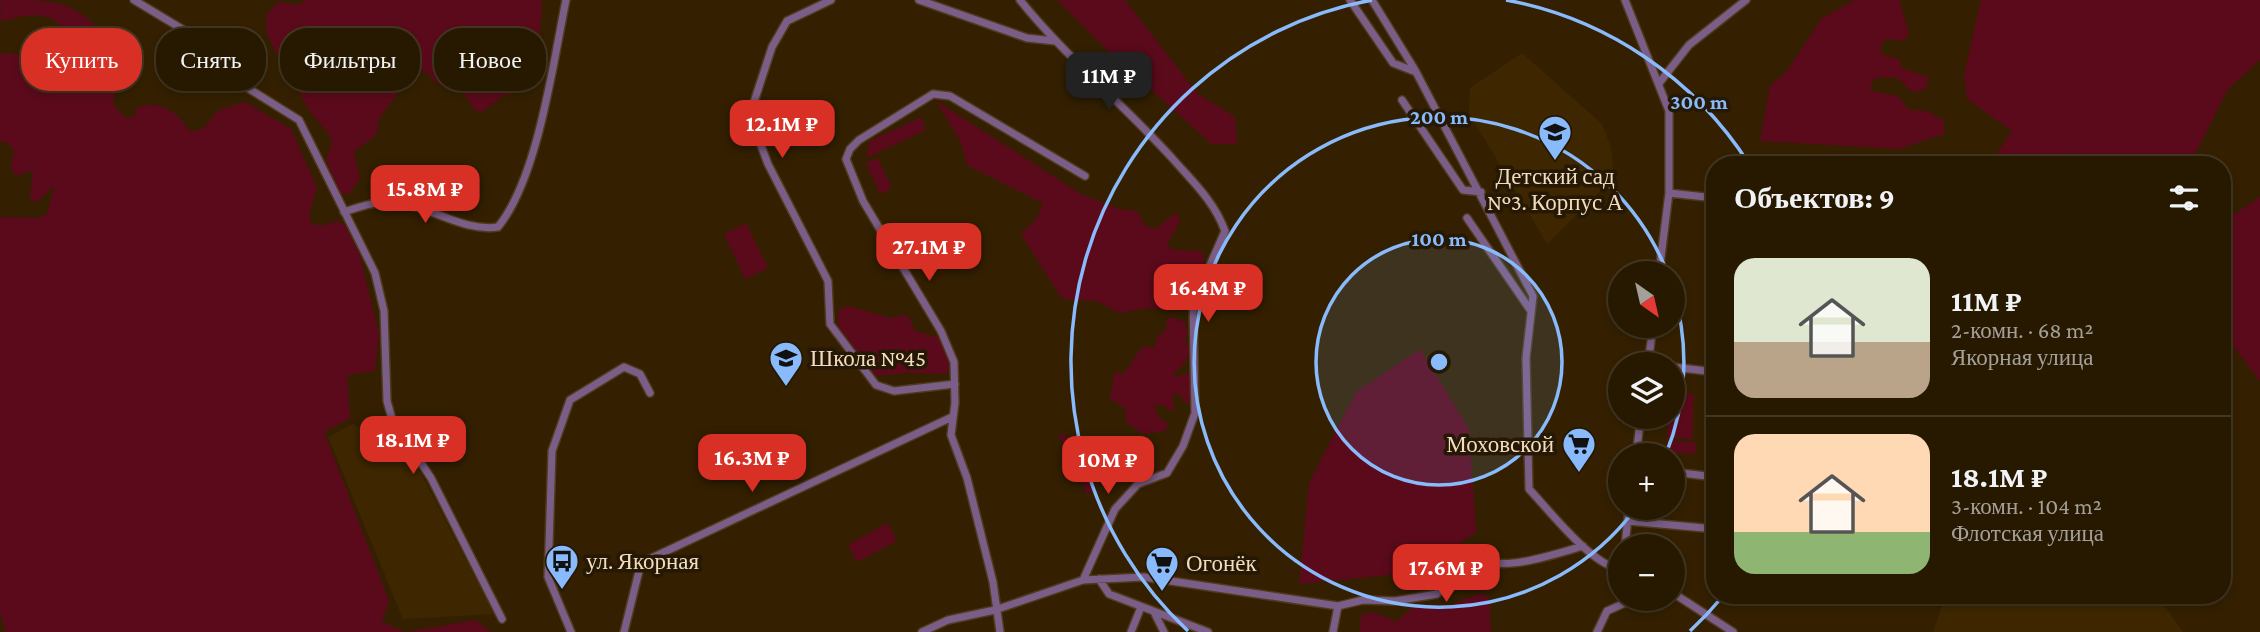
<!DOCTYPE html>
<html lang="ru">
<meta charset="utf-8">
<style>
:root{--surface:#271800;--page:#33250f;--text:#f1f3f6;--muted:#a4a099;--line:#433722;--accent:#d93025}
body{margin:0;font-family:"Crimson Pro",serif;background:var(--page);color:var(--text);height:100vh;display:flex;flex-direction:column;font-size:26px;white-space:nowrap}
*{box-sizing:border-box;margin:0}
p{font-size:23px;color:var(--muted)}
.icon{flex:none;width:38px;height:38px;fill:none;stroke:currentColor;stroke-width:2;stroke-linecap:round;stroke-linejoin:round}
.map{position:relative;flex:1;overflow:hidden}
.drawer{position:absolute;left:1706px;top:156px;width:525px;height:448px;display:flex;flex-direction:column;background:var(--surface);border-radius:28px;box-shadow:0 4px 10px #0003,0 0 0 2px var(--line)}
.drawer>*{flex:none}
.hud{position:absolute;left:21px;top:28px;width:665px;height:63px;display:flex;gap:14px}
.needle{width:46px;rotate:146deg}
.controls{position:absolute;left:1608px;top:261px;display:grid;gap:14px}
.controls a{display:grid;place-items:center;width:77px;height:77px;border-radius:50%;background:var(--surface);box-shadow:0 4px 10px #0003,0 0 0 2px var(--line);font-size:35px}
.price{position:absolute;translate:-50% -60px;padding:0 16px;border-radius:14px;background:var(--accent);color:#fff;font-size:23px;line-height:46px;filter:drop-shadow(0 2px 4px #0008)}
.price::after{content:'';position:absolute;left:50%;top:42px;width:21px;height:16px;margin-left:-10px;background:inherit;clip-path:polygon(0 0,100% 0,50% 100%)}
.price.on{background:#222;color:#fff}
ul{padding:0;list-style:none}
li{display:flex;align-items:center;gap:21px;height:175px;padding:0 28px}
li+li{border-top:2px solid var(--line)}
li span{display:grid;place-items:center;flex:none;width:196px;height:140px;border-radius:21px;color:#555}
li>.icon{margin-inline-start:auto}
span .icon{width:84px;height:84px;fill:#fffc;stroke-width:1}
li b{font-size:30px}
h2{display:flex;justify-content:space-between;align-items:center;height:84px;padding:0 28px;font-size:30px}
.chip{padding:0 24px;border-radius:28px;background:var(--surface);box-shadow:0 4px 10px #0003,0 0 0 2px var(--line);font-size:24px;line-height:63px}
.chip.on{background:var(--accent);color:#fff}
.map>svg:first-child{display:block}
</style>
<div class="map">
<svg width="2260" height="632" viewBox="0 0 2260 632">
<rect width="100%" height="100%" fill="#342000"/>
<!-- built -->
<path fill="#3e2700" d="M1522,53l80,71 9,23 3,30 -67,67 -78,-131 1,-25z
M353,424l59,32 82,158 -91,5 -75,-182z
M1946,595h211l26,37h-250z"/>
<!-- green -->
<path fill="#5b0a1b" d="M0,0c63,0 77,0 115,49l-14,7c-49,-18 -31,-56 -100,-34z
M306,0h236c-2,30 -2,61 -14,89l-25,7 -22,17 -8,-5 -14,-22c-15,0 -23,1 -31,-13l-9,-3 -7,5 -32,42 -4,18 -22,17 6,27 -11,15h-9l-14,-34 6,-17 -3,-9 -18,-21 -37,-64 -7,-16 -1,-18 13,-13 19,3z
M1057,0h68l72,93 38,24 2,27h-25l-96,-85z
M1855,0h44l10,33 -5,8 -18,-2 -5,6v9l18,5 3,9 26,9 -1,10 -7,5 -9,-1 -13,-13 -19,-1 -8,5v9l27,5 11,14 19,1 16,10v13l-45,15 -139,-8 10,-55 17,-15 35,-53z
M1981,0h279v60l-32,29 -38,75h-100l-17,-11c-25,17 -49,13 -77,2l16,-24 -45,-32 -3,-24z
M0,53l17,1 45,27 28,-11 26,17 -3,18 13,13 9,-2 2,-9c25,-7 40,5 53,24 18,0 16,-9 27,-19 7,-5 20,-7 28,-10l46,27 26,59 -8,26 2,9 9,3 18,-5 8,5 14,30 19,78 -4,37 -28,4 3,43 -26,14 65,169 -7,21 23,10h-399l-6,-19v-396l40,1 8,-6 6,-26 -18,17 -6,-6 3,-27 -17,6 -5,-8 3,-19 -7,-6 -7,-2z
M936,101l145,93 38,15 18,2 9,15 9,3 22,-17 3,10 -13,22 6,6 28,1 4,8 -14,28 -27,23 -18,-2 -26,5 -24,-12 -28,-1 -8,-4 -39,-62 16,-16 6,-15 -76,-38 -6,-23z
M921,117l5,13 -60,28 4,-17z
M878,158l14,30 -12,6 -14,-31z
M2260,197v184l-37,-48 -1,-111z
M746,223l22,45 -23,11 -21,-45z
M848,306l42,12 18,-3 7,16 26,7 9,24 -3,12 -40,-1 -31,3c-16,-14 -44,-43 -37,-66z
M1173,317l14,6 -2,4 3,4 -3,9 4,7 -2,13 -14,15 2,2 17,-5v30l-8,1 -3,-8 -6,-1 -3,3 3,12 -4,2 -8,-6h-9l5,13 6,3 3,5 -3,5 -22,3 -17,-12 -1,-14 -15,-9 4,-25 4,-3 4,4c10,-9 12,-23 24,-29l8,3 4,-13 8,-6 1,-11z
M1420,349l49,80 7,103 -57,40 -120,12 10,-101 47,-91z
M1673,393l21,1 -2,45 -25,-1 2,-21 4,-1z
M1065,433l28,58 -6,3 -28,-58z
M1667,441l29,1 -1,12 -28,-2z
M887,523l10,18 -40,21 -9,-17z
M1481,593l8,5 2,34h-131l1,-17 13,-3 22,10 19,-17h36z
M476,620l15,12h-85z"/>
<g fill="none" stroke-linecap="round" stroke-linejoin="round">
<defs>
<path id="minor" d="M134,0l73,44 39,43 53,33 76,153 9,38 3,90 5,18 39,59 71,141
M831,0l-44,21 -15,26 -20,61 5,27 11,29 60,117 2,43 46,61 18,6 61,-7
M919,0l108,38 28,3
M1020,0c46,57 103,104 152,158 21,24 42,43 53,73l-32,73 2,109 -12,33 -16,27 -29,11 -23,25 -32,71
M1350,0l43,63 23,9
M1372,0l43,70 118,226 -7,62 3,131c19,20 65,79 91,79
M1625,0l44,111v82l-10,80
M1660,82l29,-37 57,-45
M1402,100l61,90 18,2
M1669,193l46,5
M344,212c18,-6 35,-12 54,-9 34,4 65,29 100,24 40,-49 55,-164 68,-227
M1467,218l64,93
M1648,364l5,-38
M1673,367l42,5
M1636,455l5,-39
M1673,472l42,5
M1628,521l87,8
M1625,546l4,-38
M1099,579l10,15 99,38
M1673,593l60,39
M1154,612l10,20
M571,632l-23,-55 4,-126 18,-51 54,-33 16,7 10,19
M624,632l17,-69 311,-146
M922,632l26,-12 47,-10 88,-30 61,-3 194,29 25,-6 32,1 42,-7 17,-20 4,-19c43,18 82,4 125,-9
M1000,632l-7,-50 -26,-104 -16,-43 4,-32 -1,-41 -13,-31 -78,-130 -17,-42 4,-10 9,-9 74,-46 17,2 135,80
M1131,632l10,-25
M1333,632l5,-26
M1597,632l10,-21 29,-13"/>
</defs>
<!-- minor casing -->
<use href="#minor" stroke="#4f3a1b" stroke-width="10"/>
<!-- minor -->
<use href="#minor" stroke="#7b5e87" stroke-width="7"/>
</g>
<!-- distance rings -->
<circle cx="1439" cy="362" r="123" fill="#89bafc" fill-opacity=".12"/>
<g fill="none" stroke="#89bafc" stroke-width="3.5">
<circle cx="1439" cy="362" r="123"/>
<path d="M1636 508A245 245 0 1 1 1667 272M1673 290A245 245 0 0 1 1666 454"/>
<path d="M1723 596A368 368 0 0 1 1690 631M1188 631A368 368 0 0 1 1372 0M1506 0A368 368 0 0 1 1749 164"/>
</g>
<!-- icons -->
<defs>
<symbol id="school-pin" viewBox="-11 -11 22 30"><path d="M0 17L-7.5 6A9.5 9.5 0 1 1 7.5 6Z" fill="#89bafc" stroke="#251805"/><path d="M0-5L7-2L0 1L-7-2ZM-4 1L0 2.5L4 1V4Q0 6-4 4Z" fill="#111"/></symbol>
<symbol id="supermarket-pin" viewBox="-11 -11 22 30"><path d="M0 17L-7.5 6A9.5 9.5 0 1 1 7.5 6Z" fill="#89bafc" stroke="#251805"/><path d="M-6-5.5h2.5l.6 2H6L4.5 2H-2.5L-4.4-4H-6ZM-1.5 3.2a1.3 1.3 0 1 0 .1 0ZM3 3.2a1.3 1.3 0 1 0 .1 0Z" fill="#111"/></symbol>
<symbol id="bus-pin" viewBox="-11 -11 22 30"><path d="M0 17L-7.5 6A9.5 9.5 0 1 1 7.5 6Z" fill="#89bafc" stroke="#251805"/><path d="M-5-6H5V4H4V6H2V4H-2V6H-4V4H-5ZM-3.5-4V0h7V-4ZM-3.5 1.2v1.5H-2V1.2ZM2 1.2v1.5H3.5V1.2Z" fill="#111"/></symbol>
</defs>
<g fill-rule="evenodd">
<use href="#school-pin" x="1536" y="113" width="38" height="52"/>
<use href="#school-pin" x="767" y="339" width="38" height="52"/>
<use href="#supermarket-pin" x="1560" y="425" width="38" height="52"/>
<use href="#bus-pin" x="543" y="542" width="38" height="52"/>
<use href="#supermarket-pin" x="1143" y="544" width="38" height="52"/>
</g>
<g text-anchor="middle" stroke-width="7" stroke-linejoin="round" paint-order="stroke">
<!-- poi labels -->
<g font-size="23" fill="#f3ddbe" stroke="#251805" text-anchor="start">
<text x="1555" y="184" text-anchor="middle">Детский сад<tspan x="1555" dy="26">№3. Корпус А</tspan></text>
<text x="810" y="366">Школа №45</text>
<text x="1554" y="452" text-anchor="end">Моховской</text>
<text x="586" y="569">ул. Якорная</text>
<text x="1186" y="571">Огонёк</text>
</g>
</g>
<circle cx="1439" cy="362" r="10" fill="#89bafc" stroke="#251805" stroke-width="3.5"/>
<g font-size="21" text-anchor="middle" font-weight="bold" fill="#89bafc" stroke="#251805" stroke-width="7" stroke-linejoin="round" paint-order="stroke">
<text x="1699" y="109">300 m</text>
<text x="1439" y="124">200 m</text>
<text x="1439" y="246">100 m</text>
</g>
</svg>
<div class="controls">
<a><svg class="needle" viewBox="-14 -14 28 28"><path d="M0-13l5 13h-10z" fill="#e53935"/><path d="M0 13l5-13h-10z" fill="#a4a099"/></svg></a>
<a><svg class="icon" aria-label="layers" viewBox="0 0 24 24"><path d="M12 4l9 5-9 5-9-5zM3 14l9 5 9-5"/></svg></a>
<a>+</a>
<a>−</a>
</div>
<b class="price on" style="left:1109px;top:112px">11M ₽</b>
<b class="price" style="left:782px;top:160px">12.1M ₽</b>
<b class="price" style="left:425px;top:225px">15.8M ₽</b>
<b class="price" style="left:929px;top:283px">27.1M ₽</b>
<b class="price" style="left:1208px;top:324px">16.4M ₽</b>
<b class="price" style="left:413px;top:476px">18.1M ₽</b>
<b class="price" style="left:752px;top:494px">16.3M ₽</b>
<b class="price" style="left:1108px;top:496px">10M ₽</b>
<b class="price" style="left:1446px;top:604px">17.6M ₽</b>
<div class="hud">
<a class="chip on">Купить</a>
<a class="chip">Снять</a>
<a class="chip">Фильтры</a>
<a class="chip">Новое</a>
</div>
<section class="drawer">
<h2>Объектов: 9<svg class="icon" aria-label="filters" viewBox="0 0 24 24"><path d="M4 7h16M4 17h16"/><circle cx="9" cy="7" r="2"/><circle cx="15" cy="17" r="2"/></svg></h2>
<ul>
<li><span style="background:linear-gradient(#dfe7d0 60%,#b9a48a 0)"><svg class="icon" aria-label="home" viewBox="0 0 24 24"><path d="M3 11l9-7 9 7M6 9v11h12V9"/></svg></span><div><b>11M ₽</b><p>2-комн. · 68 m²</p><p>Якорная улица</p></div></li>
<li><span style="background:linear-gradient(#ffd9b3 70%,#8fb573 0)"><svg class="icon" aria-label="home" viewBox="0 0 24 24"><path d="M3 11l9-7 9 7M6 9v11h12V9"/></svg></span><div><b>18.1M ₽</b><p>3-комн. · 104 m²</p><p>Флотская улица</p></div></li>
</ul>
</section>
</div>
